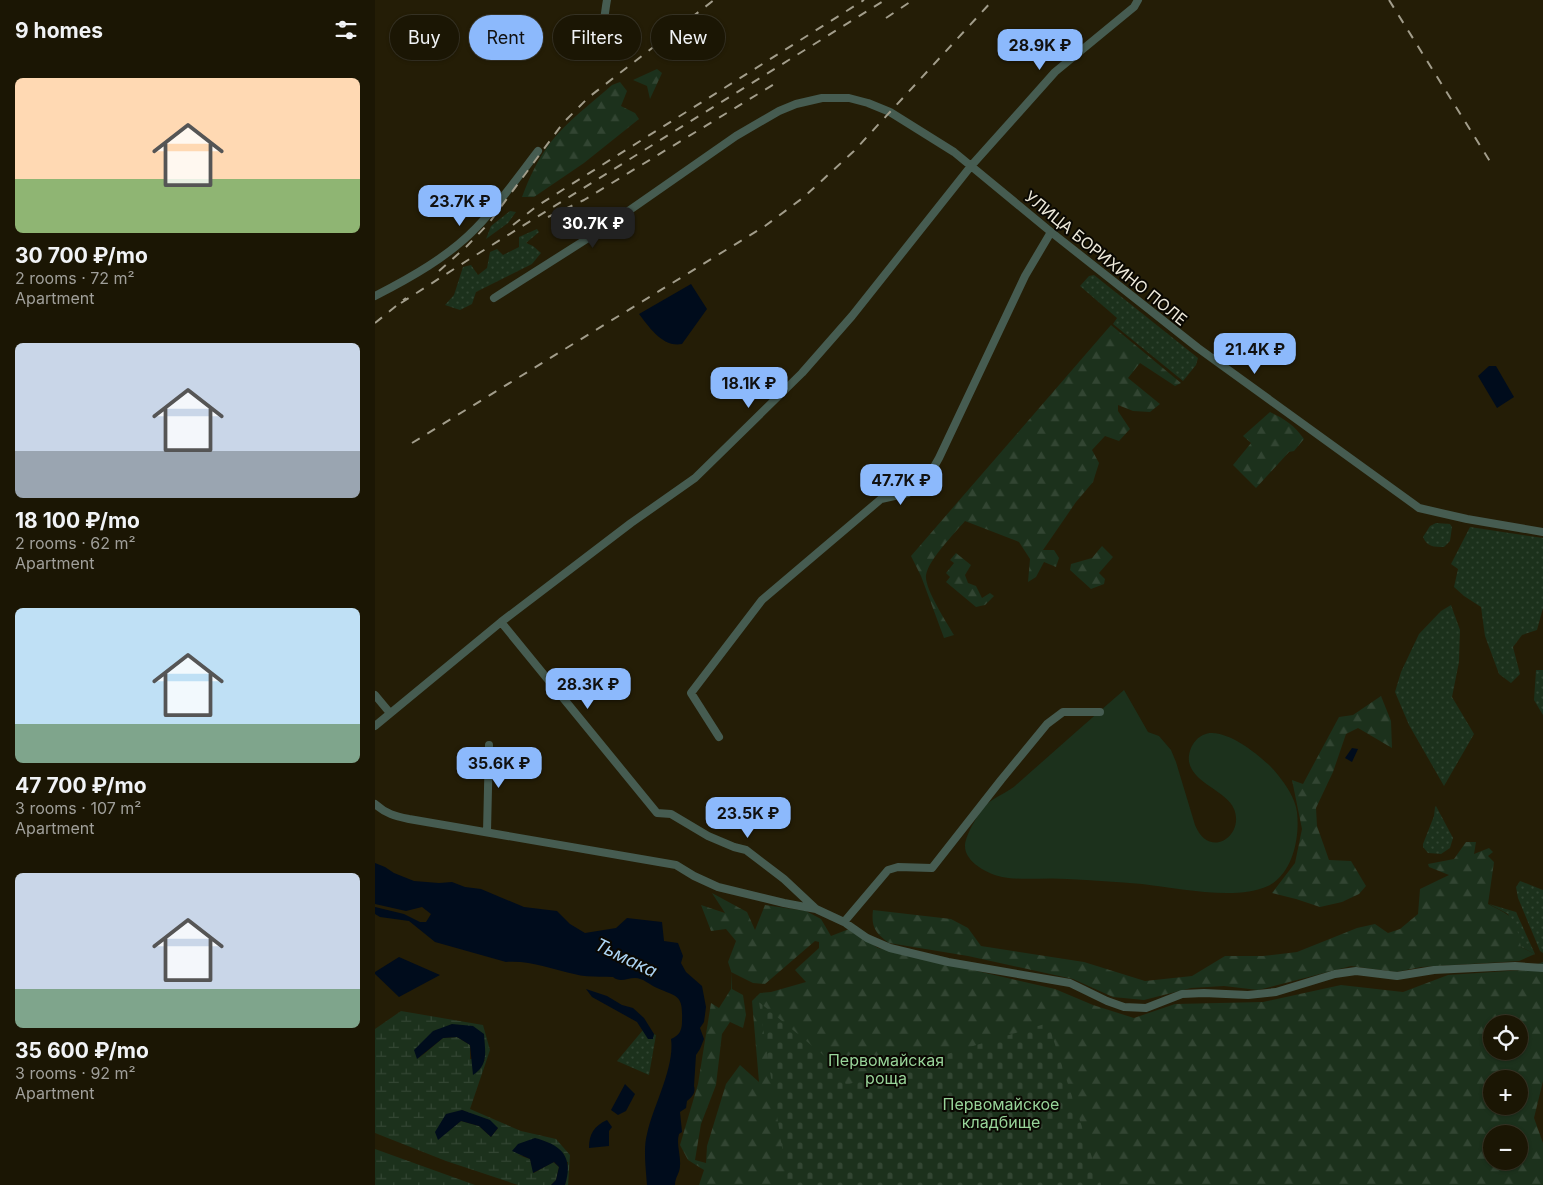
<!DOCTYPE html>
<meta charset="utf-8">
<style>
:root{--surface:#1b1604;--page:#241f0e;--text:#f1f3f6;--muted:#a09f9a;--line:#393526;--accent:#8cb9fc}
body{margin:0;font-family:Inter,sans-serif;background:var(--page);color:var(--text);height:100vh;display:flex;flex-direction:column;font-size:19px;white-space:nowrap}
*{box-sizing:border-box;margin:0}
p{font-size:16px;color:var(--muted)}
.icon{flex:none;width:28px;height:28px;fill:none;stroke:currentColor;stroke-width:2;stroke-linecap:round;stroke-linejoin:round}
.map{position:relative;flex:1;overflow:hidden}
.sheet{display:flex;flex-direction:column;background:var(--surface);width:375px}
.sheet>*{flex:none}
.guide{position:absolute;left:15px;top:15px;width:475px;height:45px;display:flex;gap:10px}
.tools{position:absolute;left:1108px;top:1015px;display:grid;gap:10px}
.tools a{display:grid;place-items:center;width:45px;height:45px;border-radius:50%;background:var(--surface);box-shadow:0 1px 4px #0004,0 0 0 1px var(--line);font-size:25px}
.price{position:absolute;translate:-50% -42px;padding:0 11px;border-radius:10px;background:var(--accent);color:#111;font-size:16px;line-height:32px;filter:drop-shadow(0 1px 2px #0008)}
.price::after{content:'';position:absolute;left:50%;top:30px;width:15px;height:11px;margin-left:-8px;background:inherit;clip-path:polygon(0 0,100% 0,50% 100%)}
.price.active{background:#222;color:#fff}
ul{padding:0;list-style:none}
li{display:grid;align-content:center;gap:10px;height:265px;padding:0 15px}
li span{display:grid;place-items:center;height:155px;border-radius:8px;color:#555}
li>.icon{margin-inline-start:auto}
span .icon{width:90px;height:90px;fill:#fffc;stroke-width:1}
li b{font-size:21px}
h2{display:flex;justify-content:space-between;align-items:center;height:60px;padding:0 15px;font-size:21px}
.pill{padding:0 18px;border-radius:22px;background:var(--surface);box-shadow:0 1px 4px #0004,0 0 0 1px var(--line);font-size:18px;line-height:45px}
.pill.active{background:var(--accent);color:#111}
main{display:flex;flex:1;min-height:0}
.map>svg:first-child{display:block}
</style>
<main>
<section class="sheet">
<h2>9 homes<svg class="icon" aria-label="filters" viewBox="0 0 24 24"><path d="M4 7h16M4 17h16"/><circle cx="9" cy="7" r="2"/><circle cx="15" cy="17" r="2"/></svg></h2>
<ul>
<li><span style="background:linear-gradient(#ffd9b3 65%,#8fb573 0)"><svg class="icon" aria-label="home" viewBox="0 0 24 24"><path d="M3 11l9-7 9 7M6 9v11h12V9"/></svg></span><div><b>30 700 ₽/mo</b><p>2 rooms · 72 m²</p><p>Apartment</p></div></li>
<li><span style="background:linear-gradient(#c9d6e8 70%,#9aa5b1 0)"><svg class="icon" aria-label="home" viewBox="0 0 24 24"><path d="M3 11l9-7 9 7M6 9v11h12V9"/></svg></span><div><b>18 100 ₽/mo</b><p>2 rooms · 62 m²</p><p>Apartment</p></div></li>
<li><span style="background:linear-gradient(#bfe0f5 75%,#7fa58c 0)"><svg class="icon" aria-label="home" viewBox="0 0 24 24"><path d="M3 11l9-7 9 7M6 9v11h12V9"/></svg></span><div><b>47 700 ₽/mo</b><p>3 rooms · 107 m²</p><p>Apartment</p></div></li>
<li><span style="background:linear-gradient(#c9d6e8 75%,#7fa58c 0)"><svg class="icon" aria-label="home" viewBox="0 0 24 24"><path d="M3 11l9-7 9 7M6 9v11h12V9"/></svg></span><div><b>35 600 ₽/mo</b><p>3 rooms · 92 m²</p><p>Apartment</p></div></li>
</ul>
</section>
<div class="map">
<svg width="1168" height="1185" viewBox="0 0 1168 1185">
<defs>
<pattern id="grass-dots" width="8" height="8" patternUnits="userSpaceOnUse" patternTransform="scale(1.25)"><rect width="8" height="8" fill="#1c311c"/><path d="M2 2h.1M6 6h.1" fill="none" stroke="#324532" stroke-width="1.8" stroke-linecap="round"/></pattern>
<pattern id="forest-firs" width="22" height="20" patternUnits="userSpaceOnUse" patternTransform="scale(1.25)"><rect width="22" height="20" fill="#1c311c"/><path d="M5 1l3.5 6h-7zM16 11l3.5 6h-7z" fill="#324532"/></pattern>
<pattern id="wetland-marsh" width="20" height="14" patternUnits="userSpaceOnUse" patternTransform="scale(1.25)"><rect width="20" height="14" fill="#1c311c"/><path d="M1 5h8M5 5V1M11 12h8M15 12V8" fill="none" stroke="#324532"/></pattern>
<pattern id="cemetery-stones" width="16" height="16" patternUnits="userSpaceOnUse" patternTransform="scale(1.25)"><rect width="16" height="16" fill="#1c311c"/><path d="M2 7V4a2 2 0 0 1 4 0v3zM10 15v-3a2 2 0 0 1 4 0v3z" fill="#324532"/></pattern>
</defs>
<rect width="100%" height="100%" fill="#241d06"/>
<!-- grass -->
<path fill="url(#grass-dots)" d="M135,211l6,1 -8,11 -22,16 5,-13z
M162,229l2,3 -13,11 7,3 8,7 -9,11 -56,28 -4,12 -12,6 -15,-5 9,-10 9,-28 8,-2 7,10 9,-7 3,-16 7,-3 6,6 16,-8v-10z
M719,275l104,83 -2,7 -13,16 -70,-57 4,-6 -37,-32 9,-10z
M1061,523l14,1 2,3 -2,14 -6,6c-10,0 -17,0 -21,-10l7,-11z
M1095,527l73,11v70l-6,22 -15,5 -9,12 7,27 -9,9 -12,-9 -14,-38 -4,-29 -17,-11 -10,-9 4,-18 -7,-5z
M1076,605l9,25 -1,32 -7,35 22,37 -30,52 -35,-61 -14,-33 6,-20 18,-38 22,-23z
M1161,670h7v45l-9,-15z
M1061,806l17,32 -3,10 -9,6 -13,-1 -5,-6v-3l11,-28 1,-9z
M1145,881l23,9v63l-3,-2 -22,-53 -2,-11z
M1114,904l27,8 19,42 -14,-7 -13,-33z
M268,1030l13,5 -7,40 -32,-14z"/>
<!-- forest -->
<path fill="url(#forest-firs)" fill-rule="evenodd" d="M282,69l5,4 -12,26 -3,-13 -14,-6z
M245,82l7,9 -6,15 14,7 4,6 -55,44 -50,34h-12c7,-19 16,-38 28,-54 17,-22 42,-40 62,-58z
M736,325l70,58 -6,3 -35,-23 -12,15 32,26 -10,8 -17,-1 -15,-6v6l12,18 -11,12 -14,-5 -13,14 7,13 -6,19 -17,20 -33,48h11l5,8 -3,9 -12,-5 -8,15 -8,5 2,-23 -11,-17 -54,-21c-10,12 -36,38 -39,54 -2,13 21,48 28,60l-10,3 -23,-62 -10,-20z
M895,412c15,7 25,14 34,27l-10,12 -5,1 -33,36 -23,-23 18,-22 -8,-7z
M727,546l11,11 -14,16 6,6 -1,5 -13,5 -21,-19 1,-6 21,-6z
M581,553l15,12 -6,10 3,8 8,3 6,12 8,-5 4,3 -9,9 -9,2 -30,-25 4,-5 -4,-4 8,-10 -4,-3z
M1006,696l10,25 1,27 -34,-20 -12,6 -13,38 -17,36 1,18 12,34 22,1 15,25 -7,8 -17,8 -22,5 -24,-8 -24,-6 23,-30 7,-34 -10,-49 11,4 36,-67 14,-2z
M1091,842h10l-2,12 15,-6 4,4 -5,4 6,6 -6,42c27,14 27,12 33,43l14,7 -16,7 -98,6 -25,5 -45,-6 -93,24 -34,-4 -33,2 -47,12 -31,-3 -40,-18 -105,-23 -79,-13c-14,-10 -18,-16 -16,-33l78,9 17,9 13,18 103,16 61,19 47,-5 33,-20h38l34,-4 60,-24 18,-4 13,9 12,-4 18,-15 2,-25 29,-14 -20,-8 -1,-3 26,-5z
M337,893l35,19 8,18 10,-25 41,6 15,8 10,17 18,-7 29,19 177,41 38,16 41,13 41,-14 88,-2 78,-17 62,7 45,-17 75,-5 20,-8v119l-9,37 9,25v42h-844l5,-15 -16,-10 -8,-15 18,-61 13,-81 8,5 12,-19v-18l-3,-9 8,-21 -10,-12 -15,2 -10,-26 24,8zM440,941l4,1v6l-24,22 11,12 -35,10 -11,1 -8,8 7,81 -19,-17 -14,19 -19,62 -1,17 -11,-3 6,-36 15,-39 6,-51 8,-12 13,6 3,-13 -3,-20 -11,-6 -1,-17 22,11 12,1zM1116,1024h28v27h-28zM1116,1079h28v27h-28zM1116,1134h28v27h-28z"/>
<!-- wetland -->
<path fill="url(#wetland-marsh)" fill-rule="evenodd" d="M26,1011l82,14 7,25 -20,59 51,22 35,8 14,16 -2,30h-3l3,-23 -50,-7 12,4 4,14 19,-11 6,5 -3,13 -5,5h-33l-72,-24 -71,-28v-104zM77,1024l33,37 -15,-2v-14l-13,-8 -14,1 -25,21zM87,1110l36,18 -7,9 -12,-11 -18,-5 -23,18z
M0,1149l100,36h-100z"/>
<!-- cemetery -->
<path fill="url(#cemetery-stones)" d="M384,1002l80,66 7,17 202,-62 53,162h-313z"/>
<!-- garden -->
<path fill="#1c311c" d="M749,690l24,42 11,4 12,14 5,12 19,63c14,35 50,11 39,-16 -8,-21 -56,-29 -43,-61 3,-6 6,-10 12,-13 20,-11 63,24 75,40 8,10 17,23 19,37 3,25 -4,62 -29,74 -32,15 -91,2 -126,-2 -25,-2 -50,-4 -75,-5 -22,-2 -43,2 -65,-2 -14,-3 -38,-15 -37,-32 1,-11 14,-33 22,-41 8,-7 19,-11 28,-18 36,-32 72,-64 109,-96z"/>
<!-- water -->
<path fill="#000c1c" d="M316,284l16,25 -25,35c-19,4 -33,-17 -43,-30z
M1114,366h7l18,31 -17,11 -19,-32z
M977,748l6,1 -6,13 -7,-4z
M0,863l10,4 9,6 20,8 25,2 13,-1 13,5 16,2 43,18 33,4 13,13 15,9 31,-5 11,-10 35,4 2,19 14,2 5,13 -2,7 5,9 16,14 4,21 -2,15 -4,6 4,11 -4,10 -4,6 -2,31c2,7 -2,11 -7,15l-1,7 -6,4 2,20 -3,2c-3,11 2,21 1,32 0,7 -5,11 -5,19h-28c-1,-15 -4,-37 0,-51 6,-28 28,-67 24,-95 9,-4 11,-9 11,-18 1,-26 -4,-24 -25,-33 -7,-3 -14,-10 -22,-10 -8,0 -15,5 -22,-1 -13,-1 -26,1 -39,-3 -22,-5 -45,-14 -68,-12l-71,-20 -26,-21 -29,-4 -5,-3v-7l29,7 16,8h6l5,-8 -9,-7 -16,4 -31,-7z
M24,957l41,18 -41,22 -24,-23v-2z
M211,989l21,7 15,9 11,3 11,10 10,16 -1,5h-5l-11,-17 -45,-25z
M77,1024l21,2 11,8c1,17 5,31 -11,41l-3,-30 -13,-8 -14,1 -26,21 -3,-9 19,-19z
M250,1084l10,10 -9,17 -8,4 -7,-5z
M87,1110l28,10 8,8 -7,9 -12,-11 -18,-5 -23,19 -3,-8 11,-18z
M232,1120l5,7 -3,4v15l-20,2c0,-14 5,-22 18,-28z
M160,1138c26,7 39,18 30,47h-14l5,-5 3,-13 -5,-5 -21,11 -3,-14 -18,-8 6,-7z"/>
<g fill="none" stroke-linecap="round" stroke-linejoin="round">
<!-- street -->
<path stroke="#465c51" stroke-width="8" d="M210,43l8,-1c12,-10 11,-27 14,-42
M0,296c35,-18 73,-39 101,-68 23,-24 42,-51 62,-77
M119,298l110,-70 132,-92 43,-25 17,-7 26,-6h27l19,5 22,9 64,40 97,80 147,116 217,157 4,3 48,11 76,13
M126,622l156,191 14,1 37,22 26,11 12,3 38,29 32,30
M0,695l15,18
M0,726l126,-104 130,-99 64,-45 107,-105 50,-57 119,-150 84,-94 79,-65 4,-7
M344,737l-28,-44 71,-93 119,-101 27,-6 19,-14 12,-21 86,-182 26,-44
M0,804c11,10 20,12 34,15l267,46 18,11 24,11 66,16 32,6 28,13 23,16 23,10 58,14 122,21 37,18 17,6 22,1 36,-14 22,-1 44,2 28,-3 59,-18 21,-3 41,5 37,-6 81,-4 28,2
M112,832l2,-87
M469,922l44,-52 10,-3 34,1 69,-88 46,-56 16,-12h37"/>
<!-- rail -->
<path stroke="#a29d8b" stroke-width="2" stroke-dasharray="9 9" stroke-linecap="butt" d="M1014,0l102,163
M511,18l27,-18
M173,217l36,-17 192,-117
M138,225l24,-19 327,-206
M64,271l27,-24 23,-24 74,-100 26,-26 125,-97
M26,303l67,-43 417,-260
M0,323l31,-25
M37,443l353,-217 39,-29 50,-46 139,-151"/>
</g>
<g text-anchor="middle" stroke-width="4" stroke-linejoin="round" paint-order="stroke">
<!-- street labels -->
<g font-size="16" fill="#eeeadb" stroke="#0a0802">
<text transform="translate(731 258) rotate(39)" y="6">УЛИЦА БОРИХИНО ПОЛЕ</text>
</g>
<!-- park labels -->
<g font-size="16" fill="#98d499" stroke="#0a0802">
<text x="511" y="1066">Первомайская<tspan x="511" dy="18">роща</tspan></text>
<text x="626" y="1110">Первомайское<tspan x="626" dy="18">кладбище</tspan></text>
</g>
<!-- water labels -->
<g font-size="18" font-style="italic" fill="#acd4f4" stroke="#0a0802">
<text transform="translate(251 958) rotate(26)" y="6">Тьмака</text>
</g>
</g>
</svg>
<div class="tools">
<a><svg class="icon" aria-label="locate" viewBox="0 0 24 24"><circle cx="12" cy="12" r="6"/><path d="M12 2v4M12 18v4M2 12h4M18 12h4"/></svg></a>
<a>+</a>
<a>−</a>
</div>
<b class="price" style="left:665px;top:71px">28.9K ₽</b>
<b class="price" style="left:85px;top:227px">23.7K ₽</b>
<b class="price active" style="left:218px;top:249px">30.7K ₽</b>
<b class="price" style="left:880px;top:375px">21.4K ₽</b>
<b class="price" style="left:374px;top:409px">18.1K ₽</b>
<b class="price" style="left:526px;top:506px">47.7K ₽</b>
<b class="price" style="left:213px;top:710px">28.3K ₽</b>
<b class="price" style="left:124px;top:789px">35.6K ₽</b>
<b class="price" style="left:373px;top:839px">23.5K ₽</b>
<div class="guide">
<a class="pill">Buy</a>
<a class="pill active">Rent</a>
<a class="pill">Filters</a>
<a class="pill">New</a>
</div>
</div>
</main>
